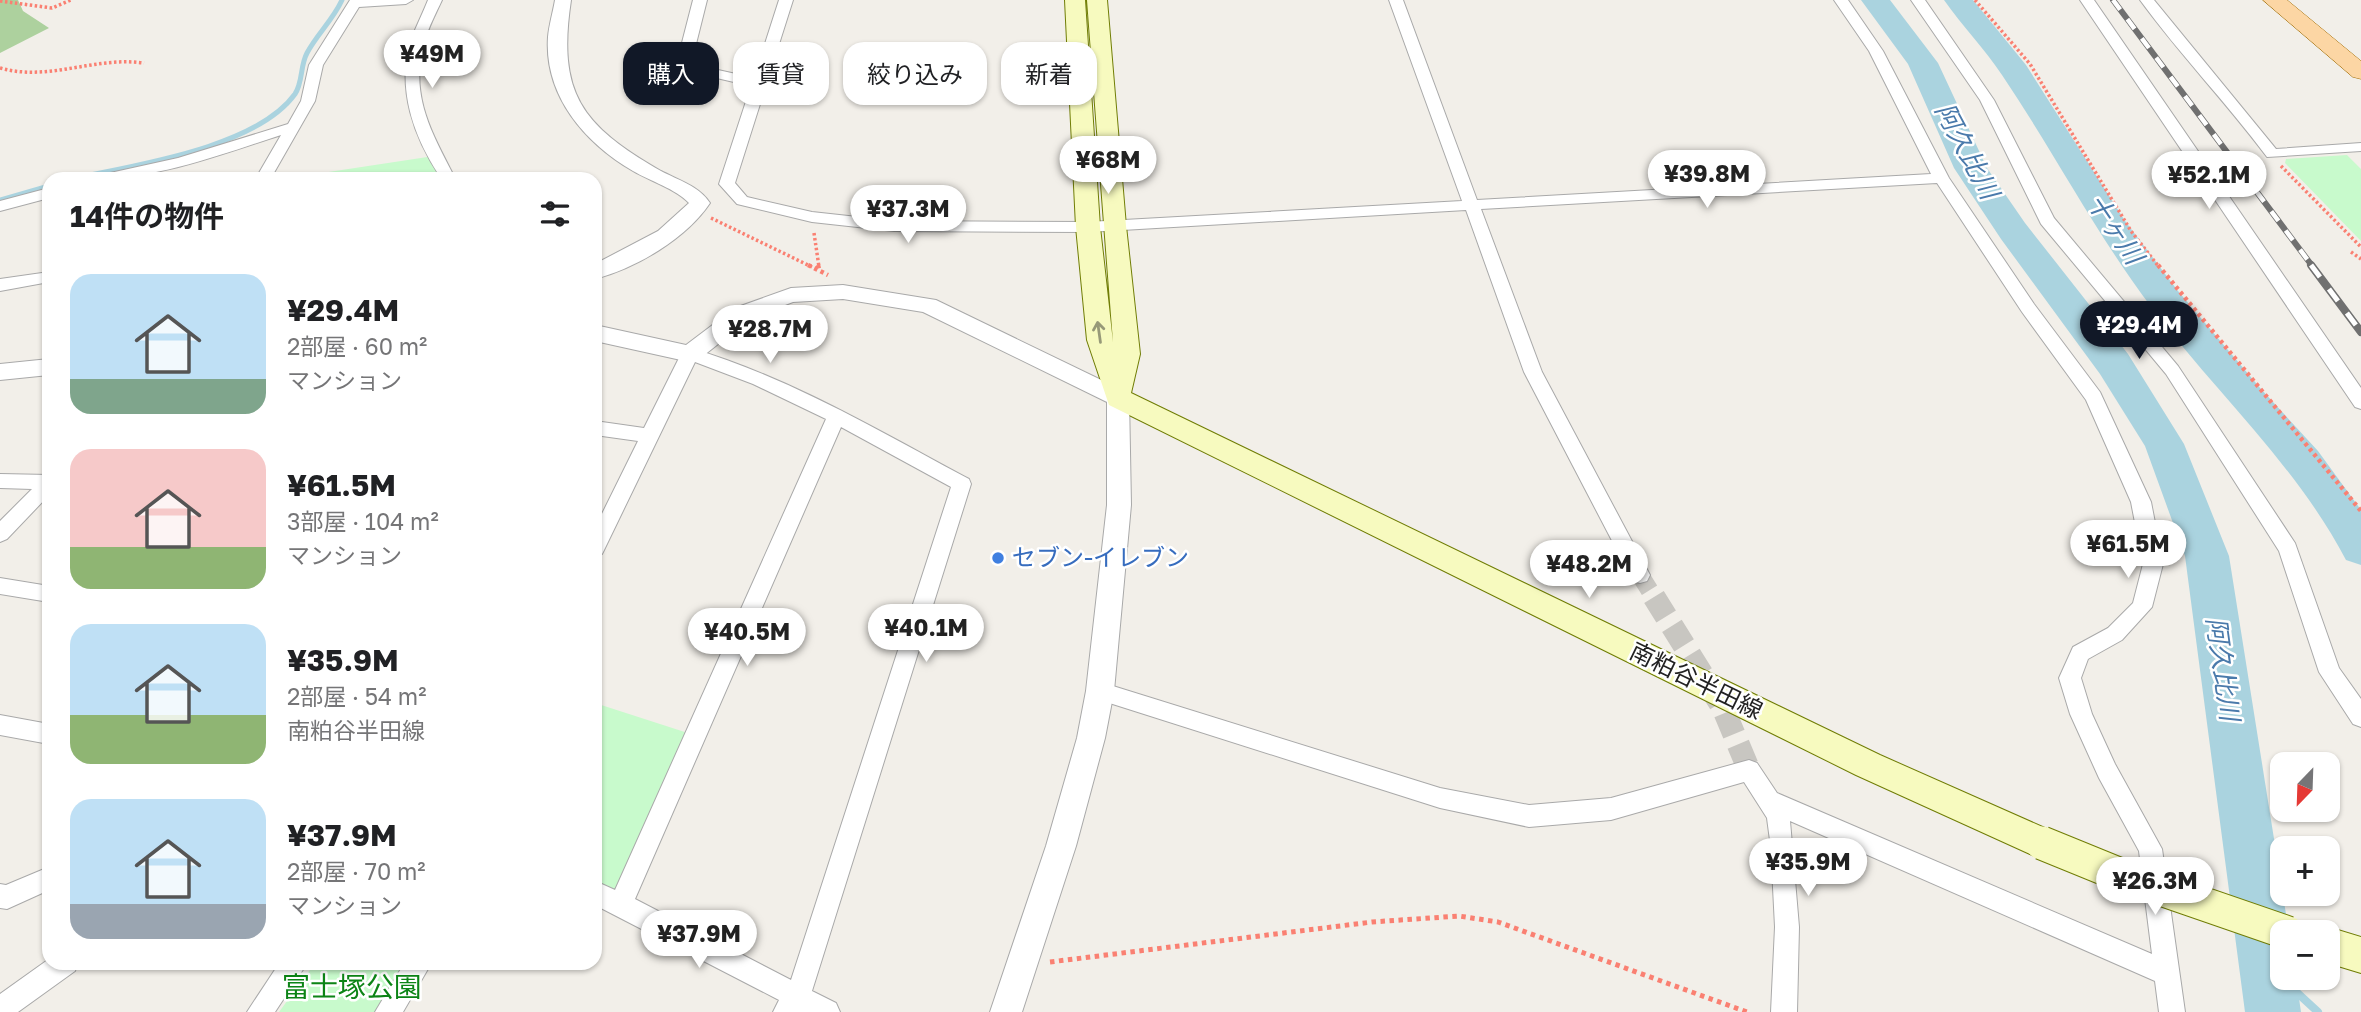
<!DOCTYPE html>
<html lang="ja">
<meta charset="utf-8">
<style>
:root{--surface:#fff;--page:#f2f2f2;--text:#202124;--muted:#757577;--accent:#111827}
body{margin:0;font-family:"Golos Text","Noto Sans JP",sans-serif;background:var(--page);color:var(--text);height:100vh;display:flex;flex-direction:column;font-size:26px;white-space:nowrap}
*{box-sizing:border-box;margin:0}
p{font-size:23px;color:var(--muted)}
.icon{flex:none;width:38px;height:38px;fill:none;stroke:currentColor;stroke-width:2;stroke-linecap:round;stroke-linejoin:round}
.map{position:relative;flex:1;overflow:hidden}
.drawer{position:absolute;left:42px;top:172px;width:560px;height:798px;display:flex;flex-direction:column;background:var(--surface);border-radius:21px;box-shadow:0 2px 5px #0004}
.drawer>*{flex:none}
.hud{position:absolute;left:623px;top:42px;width:665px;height:63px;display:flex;gap:14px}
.needle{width:46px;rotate:203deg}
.fabs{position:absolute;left:2270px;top:752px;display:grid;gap:14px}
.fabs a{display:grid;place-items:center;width:70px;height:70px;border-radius:14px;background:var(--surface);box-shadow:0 2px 5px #0004;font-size:35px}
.price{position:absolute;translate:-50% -60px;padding:0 16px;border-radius:24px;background:#fff;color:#222;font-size:23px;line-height:46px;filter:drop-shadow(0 2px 4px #0008)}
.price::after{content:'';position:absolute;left:50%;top:42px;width:21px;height:16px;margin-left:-10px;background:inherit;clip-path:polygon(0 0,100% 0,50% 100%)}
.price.on{background:var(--accent);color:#fff}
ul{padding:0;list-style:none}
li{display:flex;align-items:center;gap:21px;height:175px;padding:0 28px}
li span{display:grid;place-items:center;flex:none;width:196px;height:140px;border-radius:21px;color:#555}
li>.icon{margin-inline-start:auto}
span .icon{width:84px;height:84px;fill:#fffc;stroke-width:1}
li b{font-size:30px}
h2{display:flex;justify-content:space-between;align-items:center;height:84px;padding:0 28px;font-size:30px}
.chip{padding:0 24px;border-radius:21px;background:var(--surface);box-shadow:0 2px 5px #0004;font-size:24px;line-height:63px}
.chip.on{background:var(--accent);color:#fff}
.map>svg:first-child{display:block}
</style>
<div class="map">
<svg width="2361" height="1012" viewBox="0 0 2361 1012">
<rect width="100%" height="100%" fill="#f2efe9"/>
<!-- forest -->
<path fill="#add19e" d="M0,0h18l5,11 26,17 -49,25z"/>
<!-- park -->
<path fill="#c8facc" d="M2347,155l14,14v72l-76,-78 1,-4z
M434,156l14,22h-159z
M595,703l99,32 -73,169 -26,-11z
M315,963h109l-33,49h-112z"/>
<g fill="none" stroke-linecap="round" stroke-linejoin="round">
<!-- stream-far1 -->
<path stroke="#aad3df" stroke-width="5" d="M75,178c62,-13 182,-31 220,-84 8,-12 5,-28 12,-41 10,-19 26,-33 35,-53
M0,200l49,-14"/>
<!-- stream -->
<path stroke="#aad3df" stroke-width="8" d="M2267,965l51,47"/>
<!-- river -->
<path fill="#aad3df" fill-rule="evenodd" d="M1861,0h29l48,63 49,105 38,55 103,131 56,90 45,112 60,377h-7v45h14l5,34h-56l-60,-456 -40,-110 -45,-72 -99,-135 -47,-71 -46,-104z
M1944,0h29l53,65 99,156 53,70 83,98 57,62 43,59v55l-15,-5c-49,-94 -131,-168 -194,-252 -56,-74 -98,-156 -150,-233 -17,-26 -40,-49 -58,-75z"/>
<!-- minor-tunnel-far1 -->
<path stroke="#c8c6c1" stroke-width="18" stroke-dasharray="18 9" stroke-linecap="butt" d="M1640,575l15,24"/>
<!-- minor-tunnel -->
<path stroke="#c8c6c1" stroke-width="23" stroke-dasharray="23 11" stroke-linecap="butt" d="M1654,597l69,111 26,62"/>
<defs>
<path id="minor" d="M350,0h63l-7,4 -47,3 -36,58 -8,36 -44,77h-15l25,-43c-59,19 -120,43 -182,43l2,-3 77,-17 110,-34 13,-23 8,-36z
M428,0h14c-6,13 -13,26 -17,40 -17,54 7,93 30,138h-14c-27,-40 -45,-89 -30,-138 5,-14 12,-27 17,-40z
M693,0h14l-16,64 63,14 25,-78h14l-58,183 12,14 65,15 82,9 194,1 374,-21 -73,-201h14l74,200 454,-26 -62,-123 -35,-51h14l35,51 66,127 85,126 66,88 51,110 12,62 -11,43 -30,33 -34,19 -7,19 11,36 23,50 47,85 23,163h-26l-4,-31 -365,-160 9,106 -2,85h-26l4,-85 -4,-79 -4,-30 -23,-36 -133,38 -82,7 -89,-19 -340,-108 -8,-2 -3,-7 3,-7 8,-2 340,106 89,17 82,-7 138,-38 8,3 20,30 375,161 -13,-103 -40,-73 -29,-64 -11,-36 14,-31 35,-19 25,-25 10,-39 -12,-62 -45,-102 -64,-88 -85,-129 -456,26 61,163 108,203 -3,6 -7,2 -7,-2 -109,-209 -58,-162 -378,22 -194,-1 -82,-9 -75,-18 -18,-20 32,-98 -73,-17 -2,-3z
M1911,0h14l69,100 60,118 124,148 117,177 44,125 22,31v28l-8,-3 -34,-52 -40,-121 -113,-177 -125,-150 -61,-124z
M2080,0h14l267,388v21l-6,-2z
M2140,0h14l122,149 85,-6v8l-94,6c-40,-54 -87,-102 -127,-157z
M49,188v10l-49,13v-10z
M49,272v10l-49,9v-12z
M690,348c99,29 189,83 279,131l2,5 -159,507 24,12 4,9h-67l6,-12 -184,-95v-24l20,9 211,-471 -73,-35 -58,-22 -90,186 -3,6 -7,2v-28l43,-87 -43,-6v-14l49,7 37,-74zM841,427l110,60 -160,493 -156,-81z
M0,474l49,1v20l-42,44 -7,3v-21l32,-32 -32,-1z
M0,578l49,8v16l-49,-8z
M0,715l49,9v20l-49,-9z
M49,867v23l-42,19 -7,-1v-24l6,1z
M49,959v3h29l-3,9 -57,41h-18v-18z
M280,962h28l-33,50h-28z
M405,962h27l-29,50h-28z"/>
<path id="tertiary" d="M555,0h16c-14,93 10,125 90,171 17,9 38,15 49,32 -24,36 -74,65 -115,76v-15l63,-33 31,-28c-13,-14 -39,-22 -56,-32 -48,-28 -89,-75 -85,-134 1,-12 5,-25 7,-37z
M843,285l93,15 190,92 3,6 2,107 -17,186 -9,47 -29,108 -54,166h-32l56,-166 31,-108 9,-47 21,-186v-103l-184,-90 -80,-13 -50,3 -42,16 -53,42 -8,2 -95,-21v-16l91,20 49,-37 56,-20z
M49,359v16l-49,5v-16z"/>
<path id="secondary" d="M1065,0h20l15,227 13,115 -26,-342h20l19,226 14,128 -9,39 749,362 174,77 5,11 -5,11 -12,5 -12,-5 -174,-79 -747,-370 -22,-65 -11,-113z
M2328,927l33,10v36l-33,-10v-30h-13z"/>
<path id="primary" d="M2263,0h24l74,61v18l-8,-2z"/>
</defs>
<!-- minor casing -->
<use href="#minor" stroke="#a9a9a9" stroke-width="2"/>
<!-- tertiary casing -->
<use href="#tertiary" stroke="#a9a9a9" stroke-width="2"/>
<!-- secondary casing -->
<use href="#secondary" stroke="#707d05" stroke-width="2"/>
<!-- primary casing -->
<use href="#primary" stroke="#a06b00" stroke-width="1"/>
<!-- path-far2 -->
<path stroke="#fa8072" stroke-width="3.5" stroke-dasharray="2.5 2.5" stroke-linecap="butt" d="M1975,0l55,64 101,167 28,36
M0,1l52,7 19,-8
M0,68c49,14 95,-12 144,-5
M2281,166l80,81
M711,218l101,49
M814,233l5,34
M2351,252l10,7"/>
<!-- path-far1 -->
<path stroke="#fa8072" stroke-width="4.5" stroke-dasharray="3.5 3.5" stroke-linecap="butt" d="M808,265l20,10
M818,265l1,4
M2158,265l203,246"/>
<!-- path -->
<path stroke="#fa8072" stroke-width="5" stroke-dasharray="4.5 4.5" stroke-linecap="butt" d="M1050,962l322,-40 87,-6 39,6 249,90"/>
<!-- minor -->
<use href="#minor" fill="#fff" fill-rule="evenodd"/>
<!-- tertiary -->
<use href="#tertiary" fill="#fff" fill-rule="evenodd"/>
<!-- secondary -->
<use href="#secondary" fill="#f7fabf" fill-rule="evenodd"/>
<!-- primary -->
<use href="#primary" fill="#fcd6a4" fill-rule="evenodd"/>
<defs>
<path id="rail-far1" d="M2113,0l200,267"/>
<path id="rail" d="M2311,265l50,67"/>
</defs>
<!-- rail-far1 casing -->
<use href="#rail-far1" stroke="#707070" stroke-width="6"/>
<!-- rail casing -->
<use href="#rail" stroke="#707070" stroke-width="8"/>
<!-- rail-far1 -->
<use href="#rail-far1" stroke="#fff" stroke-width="4.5" stroke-dasharray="12" stroke-linecap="butt"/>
<!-- rail -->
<use href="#rail" stroke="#fff" stroke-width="5" stroke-dasharray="15" stroke-linecap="butt"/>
<defs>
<path id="secondary-bridge" d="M2042,843l81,33 165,57"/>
</defs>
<!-- secondary-bridge casing -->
<use href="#secondary-bridge" stroke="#707d05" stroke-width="35" stroke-linecap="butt"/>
<!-- secondary-bridge -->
<use href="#secondary-bridge" stroke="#f7fabf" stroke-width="33"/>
</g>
<!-- one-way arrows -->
<defs><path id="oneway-shaft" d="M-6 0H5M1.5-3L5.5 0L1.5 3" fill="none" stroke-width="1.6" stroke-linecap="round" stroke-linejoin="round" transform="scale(1.75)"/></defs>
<use stroke="#979978" href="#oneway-shaft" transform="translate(1099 332) rotate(-98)"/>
<!-- markers -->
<circle fill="#3f7fe0" stroke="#fff" stroke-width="2.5" cx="998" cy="558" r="7"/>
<g text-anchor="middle" stroke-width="5" stroke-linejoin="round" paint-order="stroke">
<!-- shop labels -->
<g font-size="24" fill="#366cbe" stroke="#fff" text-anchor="start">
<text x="1012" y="566">セブン-イレブン</text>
</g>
<!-- street labels -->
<g font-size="24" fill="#222" stroke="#fff">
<text transform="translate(1696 681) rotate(26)" y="8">南粕谷半田線</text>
</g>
<!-- water labels -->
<g font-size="26" font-style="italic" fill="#4a7aab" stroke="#fff">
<text transform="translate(1967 151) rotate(62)" y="9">阿久比川</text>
<text transform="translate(2115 229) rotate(56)" y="9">十ヶ川</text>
<text transform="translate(2223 669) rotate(82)" y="9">阿久比川</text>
</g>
<!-- near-park labels -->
<g font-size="28" fill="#0c8416" stroke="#fff">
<text x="352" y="997">富士塚公園</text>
</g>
</g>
</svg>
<div class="fabs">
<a><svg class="needle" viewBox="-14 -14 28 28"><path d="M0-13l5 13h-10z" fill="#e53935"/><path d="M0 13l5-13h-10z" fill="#757577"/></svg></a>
<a>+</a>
<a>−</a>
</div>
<b class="price" style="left:432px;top:90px">¥49M</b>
<b class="price" style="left:1108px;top:196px">¥68M</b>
<b class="price" style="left:1707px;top:210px">¥39.8M</b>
<b class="price" style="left:2209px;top:211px">¥52.1M</b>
<b class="price" style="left:908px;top:245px">¥37.3M</b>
<b class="price on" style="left:2139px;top:361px">¥29.4M</b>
<b class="price" style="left:770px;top:365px">¥28.7M</b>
<b class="price" style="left:2128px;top:580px">¥61.5M</b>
<b class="price" style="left:1589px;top:600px">¥48.2M</b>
<b class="price" style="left:926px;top:664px">¥40.1M</b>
<b class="price" style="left:747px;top:668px">¥40.5M</b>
<b class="price" style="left:1808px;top:898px">¥35.9M</b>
<b class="price" style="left:2155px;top:917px">¥26.3M</b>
<b class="price" style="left:699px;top:970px">¥37.9M</b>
<div class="hud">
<a class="chip on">購入</a>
<a class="chip">賃貸</a>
<a class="chip">絞り込み</a>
<a class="chip">新着</a>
</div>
<section class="drawer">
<h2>14件の物件<svg class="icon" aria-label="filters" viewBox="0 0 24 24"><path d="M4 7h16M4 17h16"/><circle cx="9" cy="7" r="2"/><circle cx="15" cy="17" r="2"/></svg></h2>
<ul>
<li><span style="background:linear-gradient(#bfe0f5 75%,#7fa58c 0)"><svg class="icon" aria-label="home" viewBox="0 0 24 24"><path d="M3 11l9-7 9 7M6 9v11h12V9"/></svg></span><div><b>¥29.4M</b><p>2部屋 · 60 m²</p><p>マンション</p></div></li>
<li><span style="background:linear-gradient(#f6c9c9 70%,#8fb573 0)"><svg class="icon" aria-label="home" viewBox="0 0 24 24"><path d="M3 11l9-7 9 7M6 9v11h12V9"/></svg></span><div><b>¥61.5M</b><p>3部屋 · 104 m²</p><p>マンション</p></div></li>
<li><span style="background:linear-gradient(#bfe0f5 65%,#8fb573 0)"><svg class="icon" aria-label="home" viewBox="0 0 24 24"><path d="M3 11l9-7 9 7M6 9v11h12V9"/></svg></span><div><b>¥35.9M</b><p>2部屋 · 54 m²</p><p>南粕谷半田線</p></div></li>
<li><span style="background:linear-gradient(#bfe0f5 75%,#9aa5b1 0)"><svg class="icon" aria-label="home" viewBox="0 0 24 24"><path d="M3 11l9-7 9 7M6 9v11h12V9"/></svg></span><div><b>¥37.9M</b><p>2部屋 · 70 m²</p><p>マンション</p></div></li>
</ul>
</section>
</div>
